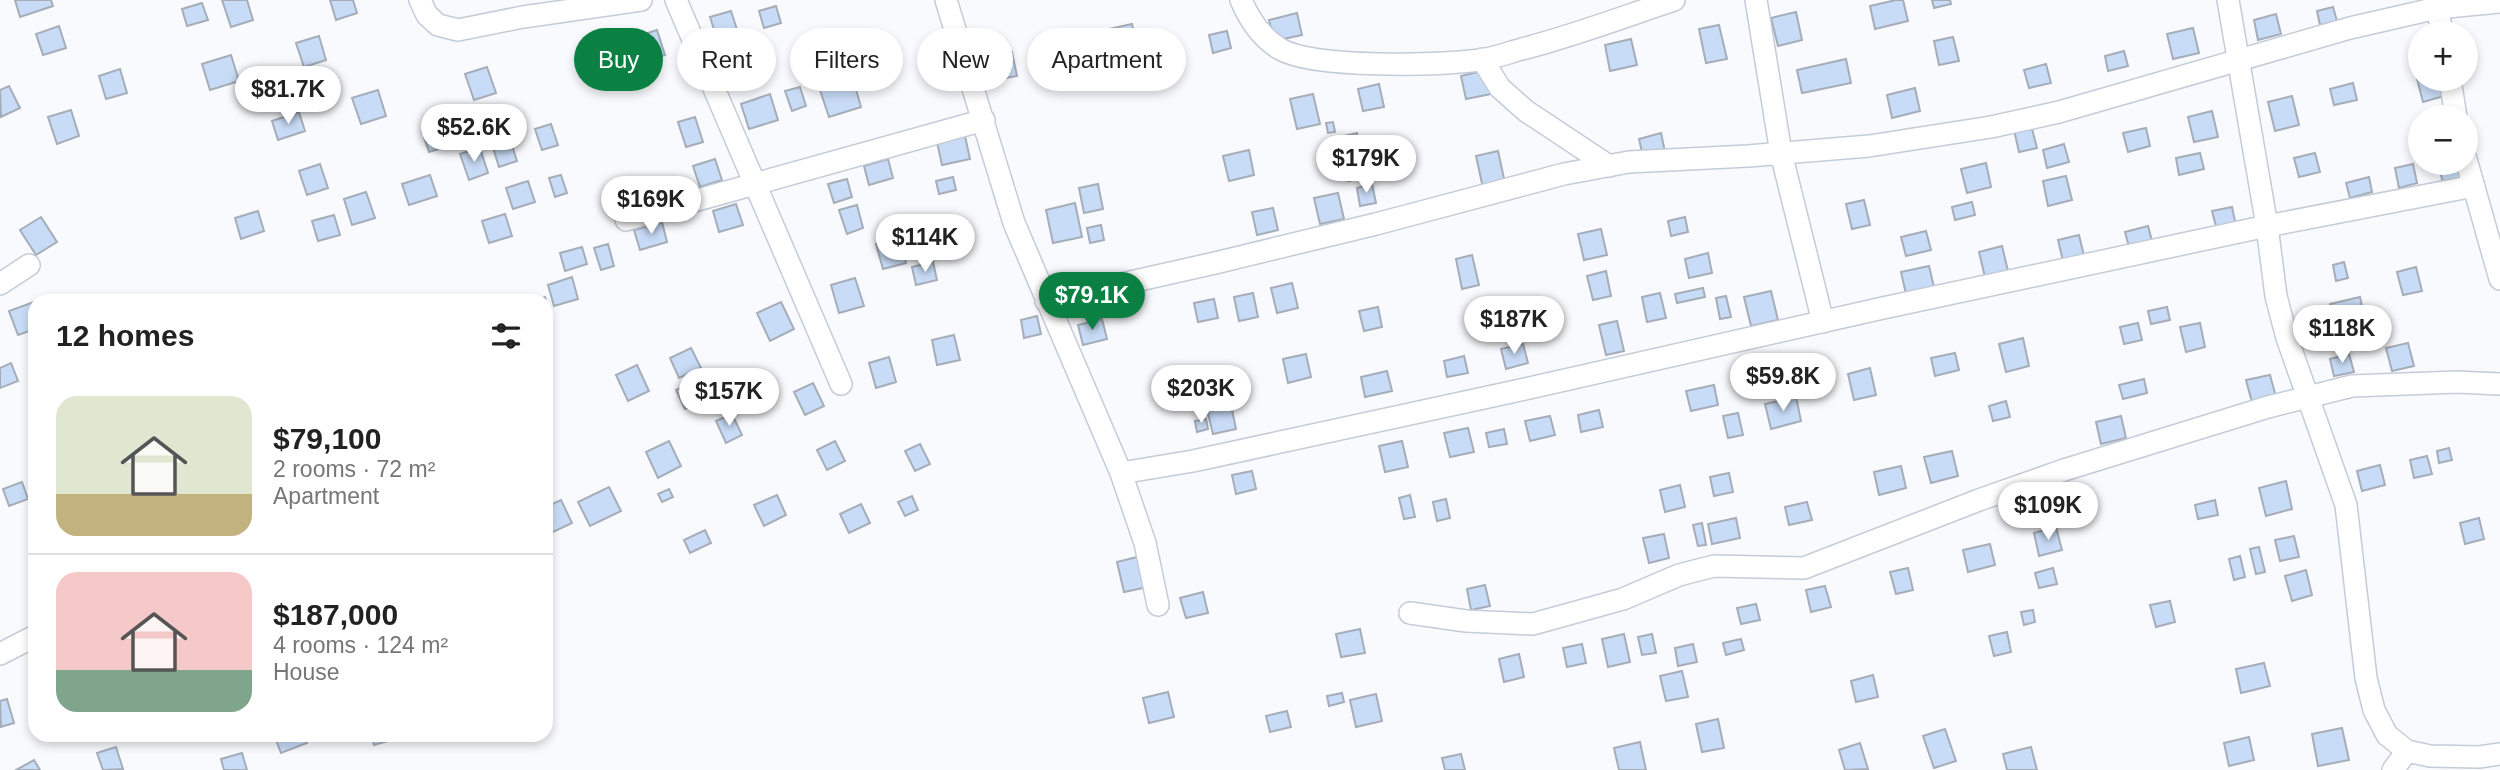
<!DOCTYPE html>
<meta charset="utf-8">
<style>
:root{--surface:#fff;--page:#f2f2f2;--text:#222;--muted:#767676;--line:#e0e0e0;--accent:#0b8043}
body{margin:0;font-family:Arial,sans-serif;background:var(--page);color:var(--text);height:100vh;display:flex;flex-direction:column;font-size:26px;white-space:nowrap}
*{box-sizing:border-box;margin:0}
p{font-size:23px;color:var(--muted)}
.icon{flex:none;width:38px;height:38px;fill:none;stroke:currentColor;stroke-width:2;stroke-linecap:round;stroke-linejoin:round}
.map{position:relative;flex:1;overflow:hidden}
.side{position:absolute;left:28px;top:294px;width:525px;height:448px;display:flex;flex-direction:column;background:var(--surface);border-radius:21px;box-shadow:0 4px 10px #0003}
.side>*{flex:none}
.top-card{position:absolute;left:574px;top:28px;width:665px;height:63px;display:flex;gap:14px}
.tools{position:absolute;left:2408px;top:21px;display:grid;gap:14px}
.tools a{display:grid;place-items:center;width:70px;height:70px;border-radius:50%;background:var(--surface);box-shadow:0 4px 10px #0003;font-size:35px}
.price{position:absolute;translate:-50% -60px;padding:0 16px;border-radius:24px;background:#fff;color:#222;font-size:23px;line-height:46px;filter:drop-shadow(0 2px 4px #0008)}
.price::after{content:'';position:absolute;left:50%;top:42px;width:21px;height:16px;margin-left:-10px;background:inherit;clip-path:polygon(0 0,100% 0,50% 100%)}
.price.active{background:var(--accent);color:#fff}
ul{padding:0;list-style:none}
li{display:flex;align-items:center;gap:21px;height:175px;padding:0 28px}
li+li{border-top:2px solid var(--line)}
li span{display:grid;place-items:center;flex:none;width:196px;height:140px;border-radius:21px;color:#555}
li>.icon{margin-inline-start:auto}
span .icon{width:84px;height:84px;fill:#fffc;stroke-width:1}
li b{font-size:30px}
h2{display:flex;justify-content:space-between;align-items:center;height:84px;padding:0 28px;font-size:30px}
.pill{padding:0 24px;border-radius:32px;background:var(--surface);box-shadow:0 4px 10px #0003;font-size:24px;line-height:63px}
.pill.active{background:var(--accent);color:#fff}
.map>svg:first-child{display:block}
</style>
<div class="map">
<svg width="2500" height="770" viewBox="0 0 2500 770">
<rect width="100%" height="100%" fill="#f9fafd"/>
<!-- building -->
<path fill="#c9dcf7" stroke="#a5adb9" stroke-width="2" d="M15,0h36l2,6 -33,11z
M222,0h25l6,20 -22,7z
M330,0h23l4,13 -21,7z
M1896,0h7l5,21 -33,8 -5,-23z
M1932,0h18l1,4 -17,4z
M202,3l6,17 -21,6 -5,-17z
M776,6l5,17 -17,5 -5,-17z
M2333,7l4,14 -17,4 -3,-14z
M731,11l9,28 -21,6 -9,-28z
M1796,12l6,28 -24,6 -7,-28z
M1297,13l5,22 -28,6 -5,-21z
M2276,14l5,20 -23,6 -4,-20z
M1132,24l4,18 -23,5 -4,-18z
M1719,25l8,34 -21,4 -7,-34z
M59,26l7,22 -23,7 -7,-21z
M2193,28l6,25 -26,6 -6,-25z
M657,30l8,25 -32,10 -7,-25z
M1227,31l4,17 -18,5 -4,-18z
M319,36l7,24 -22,7 -8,-24z
M1953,37l6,24 -20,4 -5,-24z
M1631,39l6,26 -27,6 -5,-26z
M1071,40l3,16 -17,4 -4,-16z
M2124,51l4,15 -20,5 -3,-15z
M1012,52l5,24 -17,3 -5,-24z
M231,55l8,26 -29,9 -8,-26z
M1846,59l5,24 -49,10 -5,-23z
M2046,64l5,19 -22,5 -5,-18z
M487,67l9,26 -22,7 -9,-26z
M120,69l7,24 -21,6 -7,-23z
M1486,70l5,24 -25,5 -5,-23z
M2420,70v9h20l4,17 -21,6 -8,-31z
M853,79l8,28 -32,10 -9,-27z
M2353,83l4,17 -23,5 -4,-16z
M1379,84l5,23 -21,4 -5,-22z
M9,86l11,22 -19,9 -1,-27z
M800,87l6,19 -14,5 -7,-20z
M1915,88l5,23 -28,7 -5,-23z
M378,90l8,26 -25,8 -9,-26z
M770,94l8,26 -29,9 -8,-25z
M1313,94l7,30 -23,5 -7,-30z
M2292,96l7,29 -24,6 -7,-29z
M71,110l8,26 -22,8 -9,-27z
M2212,111l6,26 -24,5 -6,-25z
M299,112l6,19 -27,9 -6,-19z
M695,117l8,25 -17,5 -8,-25z
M454,121l7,21 -32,10 -7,-21z
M1333,122l2,10 -7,1 -2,-10z
M551,124l7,21 -16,5 -7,-21z
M2031,125l6,23 -18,4 -5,-22z
M2146,128l4,18 -22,6 -5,-19z
M1357,133l5,25 -13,3 -5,-25z
M1661,133l4,19 -22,5 -4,-18z
M509,136l8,25 -18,6 -8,-26z
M965,136l5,23 -28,6 -5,-23z
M2064,144l5,18 -22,6 -4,-18z
M480,148l8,25 -19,7 -9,-26z
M1249,150l5,25 -25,6 -6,-25z
M1498,151l7,32 -22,5 -7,-32z
M2200,153l4,16 -25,6 -3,-17z
M2315,153l5,19 -21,5 -5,-19z
M715,159l7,21 -22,7 -7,-21z
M888,159l5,19 -24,7 -5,-19z
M1986,163l5,24 -24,6 -6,-24z
M2438,163h21l4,15 -20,5z
M320,164l8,24 -21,7 -8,-24z
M2413,164l4,19 -18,5 -4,-20z
M1355,167l3,12 -10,2 -3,-12z
M430,175l7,21 -28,9 -7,-21z
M561,175l6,18 -12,4 -6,-19z
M2066,176l6,24 -24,6 -5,-25z
M953,177l3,13 -17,4 -3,-13z
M2369,177l3,15 -22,6 -4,-15z
M847,179l5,18 -18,6 -6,-19z
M528,181l7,21 -22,7 -7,-21z
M646,182l6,19 -23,7 -6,-18z
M1098,184l5,25 -19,4 -5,-25z
M1372,184l4,19 -16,3 -3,-18z
M366,192l9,26 -23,7 -8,-26z
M1338,193l6,26 -24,5 -6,-26z
M1864,200l6,25 -18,4 -6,-25z
M1972,202l3,13 -20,5 -3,-13z
M1075,203l7,34 -29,6 -7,-33z
M736,204l7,21 -24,7 -6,-21z
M857,205l6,23 -16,6 -8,-24z
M2232,207l4,19 -19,4 -5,-19z
M1273,208l5,22 -21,5 -5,-23z
M258,211l6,20 -23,8 -6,-21z
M505,214l7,22 -23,7 -7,-22z
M334,215l6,20 -22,6 -6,-20z
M41,217l16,25 -21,13 -16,-25z
M1685,217l3,15 -17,4 -3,-15z
M662,222l5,20 -27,8 -6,-20z
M1101,225l3,15 -14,3 -3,-15z
M2148,226l4,15 -23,6 -4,-15z
M1601,229l6,26 -23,5 -6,-26z
M1926,231l5,19 -25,6 -5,-19z
M962,233l3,14 -15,3 -3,-13z
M2079,235l5,21 -21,5 -5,-21z
M899,238l7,25 -23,6 -7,-25z
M608,244l6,22 -13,4 -7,-22z
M2002,246l6,25 -23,6 -6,-25z
M582,247l5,17 -22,7 -5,-18z
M1708,253l4,20 -23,5 -4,-19z
M1472,255l7,30 -17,4 -6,-30z
M933,262l4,18 -21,5 -4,-18z
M2344,262l4,16 -12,3 -3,-16z
M1929,266l5,21 -28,7 -5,-22z
M2416,267l6,24 -19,4 -6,-23z
M1606,271l5,25 -18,4 -6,-24z
M572,277l6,22 -24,7 -6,-21z
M855,278l9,28 -25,7 -8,-28z
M1292,283l6,25 -21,5 -6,-25z
M1703,288l2,9 -28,6 -2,-9z
M1771,291l7,29 -27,6 -7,-29z
M1253,293l5,24 -19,4 -5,-24z
M1660,293l6,25 -19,4 -5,-25z
M1726,296l5,21 -11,2 -4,-21z
M545,297l6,22 -5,1v-19h-13z
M2360,297l5,24 -29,7 -6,-24z
M1214,299l4,19 -20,4 -4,-19z
M1109,300l3,11 -13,3 -2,-11z
M34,302l1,27 -17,6 -9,-24z
M781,302l13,27 -24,12 -13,-28z
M1378,307l4,20 -18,4 -5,-20z
M2167,307l3,13 -19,4 -3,-13z
M1037,316l4,18 -17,4 -3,-18z
M1102,319l5,20 -24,6 -5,-20z
M1617,321l7,30 -18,4 -7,-30z
M2138,323l4,17 -18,4 -4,-17z
M2200,323l5,24 -19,5 -6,-25z
M954,335l6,25 -23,5 -5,-25z
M2023,338l6,28 -23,6 -7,-28z
M2408,343l6,23 -22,5 -6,-23z
M1523,344l5,19 -22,6 -5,-20z
M691,348l10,20 -22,10 -9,-20z
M1955,353l4,17 -24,6 -4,-18z
M1306,354l5,23 -23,6 -5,-24z
M2349,354l5,18 -20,4 -4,-17z
M1464,356l4,17 -21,4 -3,-16z
M889,357l7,25 -20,6 -7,-25z
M11,363l7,18 -18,7v-20z
M637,365l12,26 -21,10 -12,-26z
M1870,368l6,27 -22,5 -6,-26z
M1387,371l5,20 -27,6 -4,-20z
M2270,375l6,22 -24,5 -6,-22z
M731,379l8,18 -15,7 -8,-18z
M2144,379l3,14 -24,6 -4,-14z
M695,381l9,20 -19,8 -9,-19z
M813,383l11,23 -19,9 -11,-23z
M1714,385l4,20 -27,6 -5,-20z
M1796,397l5,24 -30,8 -6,-25z
M2006,401l4,16 -17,4 -4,-15z
M1231,405l5,24 -23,5 -6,-24z
M1599,410l4,17 -22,5 -3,-17z
M1738,413l5,22 -15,3 -5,-22z
M732,414l10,21 -16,8 -10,-22z
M1550,416l5,19 -25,6 -5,-20z
M2121,416l5,22 -25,6 -5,-22z
M1206,419l2,10 -11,3 -2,-11z
M1468,428l6,24 -24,5 -6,-24z
M1504,429l3,15 -18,3 -3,-14z
M669,441l12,25 -23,12 -12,-26z
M835,441l10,20 -18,9 -10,-20z
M1402,441l6,26 -23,5 -6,-26z
M920,444l10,20 -15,7 -10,-20z
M2449,448l3,12 -13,3 -2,-12z
M1952,451l6,25 -27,7 -7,-26z
M2427,456l5,18 -18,4 -4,-18z
M2380,465l5,20 -23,6 -5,-20z
M1901,466l5,22 -27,7 -5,-23z
M1252,471l4,18 -20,5 -4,-19z
M1729,473l4,19 -19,4 -4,-19z
M2286,481l6,28 -26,7 -7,-28z
M22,482l6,17 -19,7 -6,-17z
M1680,485l5,22 -20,5 -5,-22z
M609,487l12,24 -31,15 -12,-24z
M669,489l4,8 -11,5 -4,-8z
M777,495l9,20 -22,11 -10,-21z
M1410,495l5,22 -11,2 -5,-21z
M912,496l6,14 -13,6 -7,-14z
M1446,499l4,19 -13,3 -4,-19z
M561,500l11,23 -21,10 -5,-10v-16z
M2215,500l3,15 -20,4 -3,-14z
M1807,502l5,18 -23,5 -4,-18z
M861,504l9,19 -21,10 -9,-19z
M1736,518l4,20 -28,6 -4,-20z
M2479,518l5,21 -19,5 -5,-21z
M1702,523l4,22 -8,1 -5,-21z
M2056,527l6,23 -23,6 -5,-23z
M705,530l6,13 -21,10 -6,-13z
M1664,534l5,24 -20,5 -6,-25z
M2294,536l5,21 -19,4 -5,-21z
M1990,544l5,21 -27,7 -5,-22z
M2259,547l6,25 -9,2 -6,-25z
M1141,556l7,31 -24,5 -7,-30z
M2240,556l5,21 -11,3 -5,-21z
M1908,568l5,22 -17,4 -6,-22z
M2053,568l4,16 -18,4 -4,-15z
M2306,570l6,25 -20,6 -7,-25z
M1485,585l5,21 -19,4 -4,-21z
M1825,586l6,21 -20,5 -5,-22z
M1203,592l5,21 -22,5 -6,-20z
M2170,601l5,21 -19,5 -6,-22z
M1756,604l4,16 -19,4 -4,-16z
M2033,610l2,12 -11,3 -3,-13z
M1360,629l5,24 -24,4 -5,-23z
M2007,632l4,20 -17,4 -5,-20z
M1624,634l6,28 -22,5 -6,-28z
M1652,634l4,19 -14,2 -4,-18z
M1741,639l3,11 -18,5 -3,-12z
M1582,644l4,19 -19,4 -4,-19z
M1693,644l4,18 -19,4 -3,-18z
M1519,654l5,23 -20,5 -5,-23z
M2264,663l6,23 -29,7 -5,-24z
M1682,671l6,26 -22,4 -6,-25z
M1873,675l5,22 -22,5 -5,-21z
M1168,692l6,25 -25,6 -6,-25z
M1342,693l2,9 -15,4 -2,-10z
M1376,694l6,27 -26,6 -6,-27z
M7,699l7,24 -13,4 -1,-26z
M1287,711l4,16 -21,5 -4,-16z
M1718,719l6,29 -22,4 -6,-28z
M2342,728l7,32 -31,6 -6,-32z
M1945,729l11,32 -22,7 -11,-32z
M274,735h30l3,8 -26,10z
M371,735h26l1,3 -24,7z
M2249,737l5,23 -25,6 -5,-23z
M1640,742l6,28h-27l-5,-22z
M1860,743l8,26 -23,1 -6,-20z
M116,747l7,22 -20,1 -6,-17z
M2031,747l6,23h-30l-4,-16z
M242,753l5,17h-23l-3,-11z
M1461,754l4,16h-20l-3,-12z
M34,760l6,10h-24z"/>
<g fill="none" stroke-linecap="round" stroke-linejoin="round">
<defs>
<path id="minor" d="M420,0l7,15 11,10 20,5 65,-13 118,-17
M676,0l165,384
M946,0l68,223 107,250 24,70 13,62
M1241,0c8,19 21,38 39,49 35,20 159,16 201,11 13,-2 27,-7 41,-11 51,-13 101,-32 152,-49
M1756,0l25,153 42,169
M2228,0l39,226 9,70 11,42 59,167 20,173 8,32 13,25 20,16 23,5 49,1 21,-3
M2436,0l6,33
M1482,59l18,29 26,23 83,55
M2450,79l6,38
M2466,159l34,120
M626,220l358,-100
M0,284l29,-19
M1046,301l169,-38 161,-39 188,-50 65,-12 119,-6 121,-10 122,-19 68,-15 291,-84 87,-20 63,-6
M1121,473l72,-12 323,-70 367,-83 384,-82 207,-40
M1410,613l56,8 67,3 90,-25 56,-24 35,-9 90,2 175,-68 85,-30 204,-63 84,-21 105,-4 43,2
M0,654l33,-17
M2393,770l14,-19"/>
</defs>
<!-- minor casing -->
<use href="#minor" stroke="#c3ccd8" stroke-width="24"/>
<!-- minor -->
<use href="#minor" stroke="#fff" stroke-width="21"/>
</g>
</svg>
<div class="tools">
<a>+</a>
<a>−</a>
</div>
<b class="price" style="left:288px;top:126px">$81.7K</b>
<b class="price" style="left:474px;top:164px">$52.6K</b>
<b class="price" style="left:1366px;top:195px">$179K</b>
<b class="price" style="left:651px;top:236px">$169K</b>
<b class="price" style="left:925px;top:274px">$114K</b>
<b class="price active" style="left:1092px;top:332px">$79.1K</b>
<b class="price" style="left:1514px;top:356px">$187K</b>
<b class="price" style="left:2342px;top:365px">$118K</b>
<b class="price" style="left:1783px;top:413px">$59.8K</b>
<b class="price" style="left:1201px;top:425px">$203K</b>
<b class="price" style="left:729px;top:428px">$157K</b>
<b class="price" style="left:2048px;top:542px">$109K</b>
<div class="top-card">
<a class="pill active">Buy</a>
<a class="pill">Rent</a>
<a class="pill">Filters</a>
<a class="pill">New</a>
<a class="pill">Apartment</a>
</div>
<section class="side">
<h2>12 homes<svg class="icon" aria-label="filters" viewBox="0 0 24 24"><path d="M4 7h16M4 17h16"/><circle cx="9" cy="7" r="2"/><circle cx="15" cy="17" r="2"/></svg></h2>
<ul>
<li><span style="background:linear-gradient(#dfe7d0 70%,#c2b280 0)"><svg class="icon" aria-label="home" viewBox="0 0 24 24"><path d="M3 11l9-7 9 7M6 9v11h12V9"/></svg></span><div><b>$79,100</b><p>2 rooms · 72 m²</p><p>Apartment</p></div></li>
<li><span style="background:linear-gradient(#f6c9c9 70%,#7fa58c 0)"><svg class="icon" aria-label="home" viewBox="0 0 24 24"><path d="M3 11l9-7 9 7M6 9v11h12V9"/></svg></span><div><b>$187,000</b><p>4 rooms · 124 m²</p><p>House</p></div></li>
</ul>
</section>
</div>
